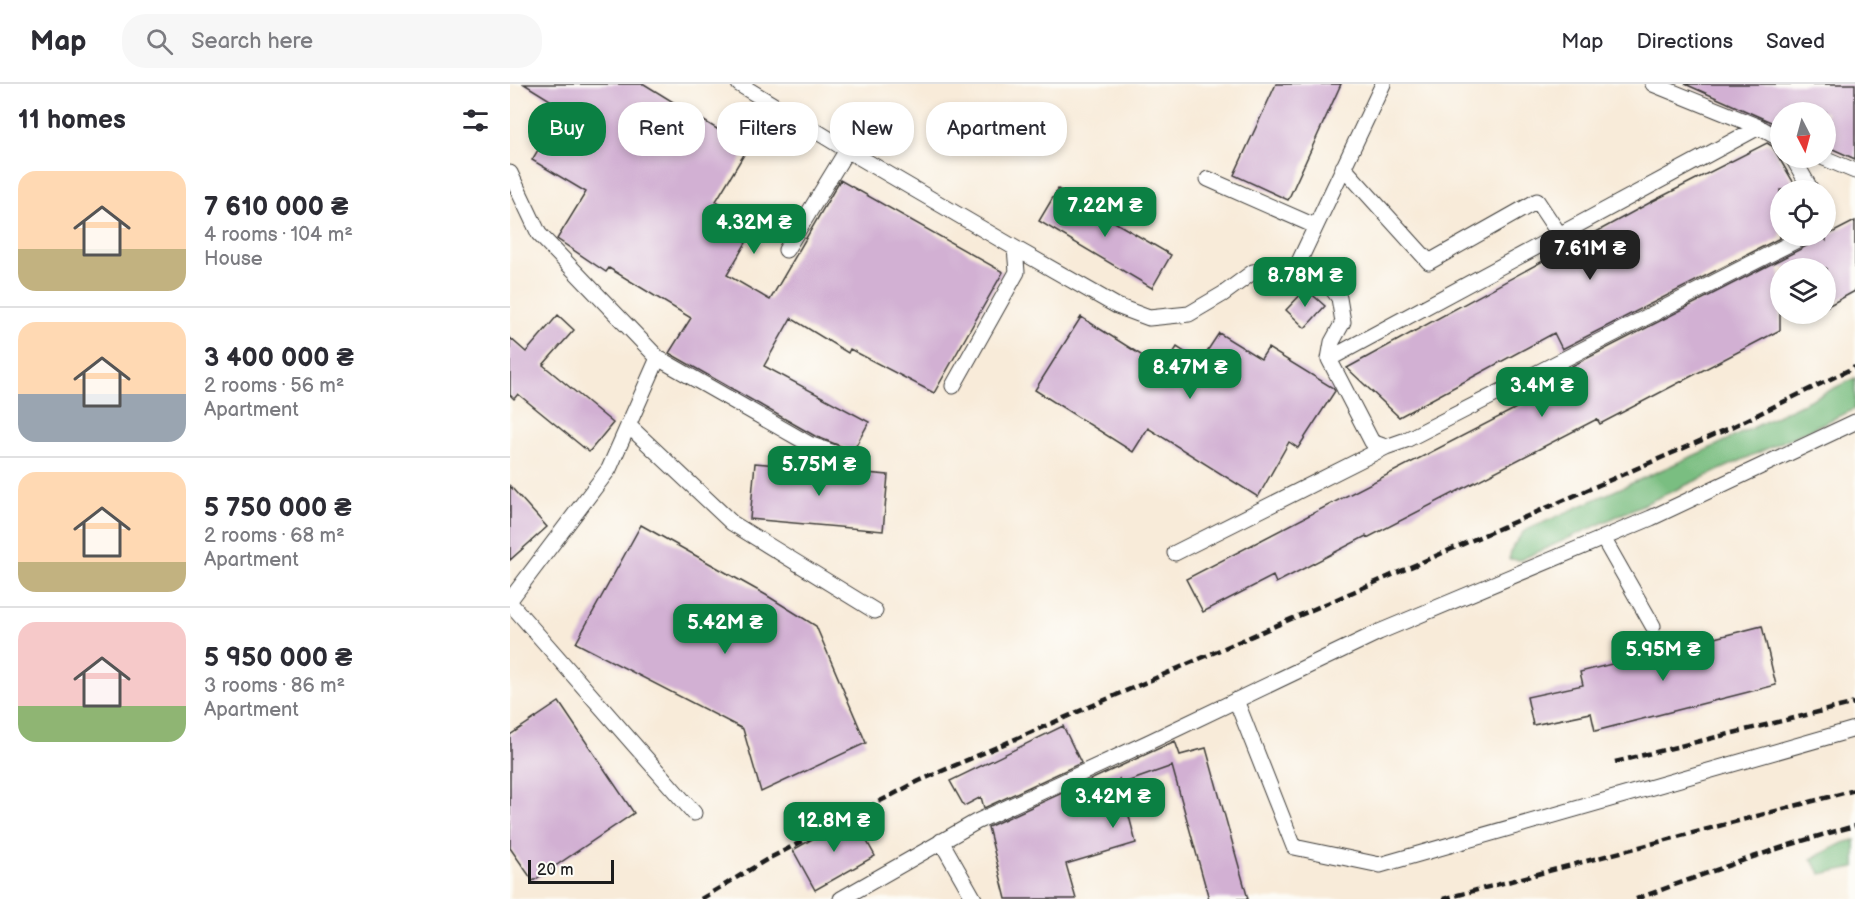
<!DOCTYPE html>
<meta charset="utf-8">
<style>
:root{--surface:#fff;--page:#f7f7f7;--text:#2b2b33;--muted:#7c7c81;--line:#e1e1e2;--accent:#0b8043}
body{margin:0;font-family:"Balsamiq Sans",sans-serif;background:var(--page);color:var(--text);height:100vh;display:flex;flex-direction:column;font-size:22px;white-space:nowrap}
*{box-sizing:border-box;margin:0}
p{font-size:20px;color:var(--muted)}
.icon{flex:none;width:33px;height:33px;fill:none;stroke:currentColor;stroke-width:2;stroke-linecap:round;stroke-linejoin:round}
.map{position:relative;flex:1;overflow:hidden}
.details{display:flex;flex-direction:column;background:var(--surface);width:510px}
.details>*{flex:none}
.top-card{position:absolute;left:18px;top:18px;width:570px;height:54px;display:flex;gap:12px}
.needle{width:39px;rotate:174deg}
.controls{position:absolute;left:1260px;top:18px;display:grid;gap:12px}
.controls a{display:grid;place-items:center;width:66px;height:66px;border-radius:50%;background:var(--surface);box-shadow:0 3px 9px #0003;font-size:30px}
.scale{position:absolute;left:18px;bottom:15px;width:86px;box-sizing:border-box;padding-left:6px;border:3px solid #1c1c1c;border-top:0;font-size:16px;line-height:21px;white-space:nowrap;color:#1c1c1c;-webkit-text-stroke:4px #fdfcf7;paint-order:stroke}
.price{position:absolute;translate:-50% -51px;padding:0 14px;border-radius:12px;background:var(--accent);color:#fff;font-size:20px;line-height:39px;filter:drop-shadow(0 2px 3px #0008)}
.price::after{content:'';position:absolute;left:50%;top:36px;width:18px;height:14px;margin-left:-9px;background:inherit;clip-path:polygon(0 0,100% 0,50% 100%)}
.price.on{background:#222;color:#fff}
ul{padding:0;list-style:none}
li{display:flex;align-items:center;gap:18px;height:150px;padding:0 18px}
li+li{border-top:2px solid var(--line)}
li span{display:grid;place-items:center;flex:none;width:168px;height:120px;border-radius:18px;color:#555}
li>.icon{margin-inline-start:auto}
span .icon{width:72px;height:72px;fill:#fffc;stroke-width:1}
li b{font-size:26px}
h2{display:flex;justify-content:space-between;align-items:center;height:72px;padding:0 18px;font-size:26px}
.pill{padding:0 21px;border-radius:24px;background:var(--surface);box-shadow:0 3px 9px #0003;font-size:21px;line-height:54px}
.pill.on{background:var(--accent);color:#fff}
header{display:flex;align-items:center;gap:36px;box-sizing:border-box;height:84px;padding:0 30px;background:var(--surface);border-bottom:2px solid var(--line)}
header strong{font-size:28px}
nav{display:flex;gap:33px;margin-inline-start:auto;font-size:21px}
.search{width:420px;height:54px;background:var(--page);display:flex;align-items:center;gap:15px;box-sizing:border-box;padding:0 21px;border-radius:24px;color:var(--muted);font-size:22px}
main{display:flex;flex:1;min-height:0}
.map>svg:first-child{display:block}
</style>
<header>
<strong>Map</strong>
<div class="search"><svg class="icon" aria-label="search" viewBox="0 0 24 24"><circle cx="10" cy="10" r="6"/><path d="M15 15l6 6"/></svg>Search here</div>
<nav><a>Map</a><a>Directions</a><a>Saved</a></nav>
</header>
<main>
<section class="details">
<h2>11 homes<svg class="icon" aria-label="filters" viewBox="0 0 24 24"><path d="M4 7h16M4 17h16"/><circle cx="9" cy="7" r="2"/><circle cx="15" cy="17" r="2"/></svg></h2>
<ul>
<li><span style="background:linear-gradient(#ffd9b3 65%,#c2b280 0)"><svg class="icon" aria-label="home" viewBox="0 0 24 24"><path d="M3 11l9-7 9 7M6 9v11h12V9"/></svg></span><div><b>7 610 000 ₴</b><p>4 rooms · 104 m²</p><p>House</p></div></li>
<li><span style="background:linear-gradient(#ffd9b3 60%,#9aa5b1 0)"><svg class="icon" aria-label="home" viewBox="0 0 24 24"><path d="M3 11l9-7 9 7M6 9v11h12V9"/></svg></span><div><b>3 400 000 ₴</b><p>2 rooms · 56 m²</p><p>Apartment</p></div></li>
<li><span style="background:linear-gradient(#ffd9b3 75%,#c2b280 0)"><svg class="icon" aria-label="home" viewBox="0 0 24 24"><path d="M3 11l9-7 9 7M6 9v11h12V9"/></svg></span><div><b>5 750 000 ₴</b><p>2 rooms · 68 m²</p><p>Apartment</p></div></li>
<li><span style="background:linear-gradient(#f6c9c9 70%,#8fb573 0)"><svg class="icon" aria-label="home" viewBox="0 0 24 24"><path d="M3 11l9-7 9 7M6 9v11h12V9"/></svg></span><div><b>5 950 000 ₴</b><p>3 rooms · 86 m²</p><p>Apartment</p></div></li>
</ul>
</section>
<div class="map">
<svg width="1345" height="815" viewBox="0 0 1345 815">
<rect width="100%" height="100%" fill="#fdfcf7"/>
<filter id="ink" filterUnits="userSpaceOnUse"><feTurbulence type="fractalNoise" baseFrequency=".0167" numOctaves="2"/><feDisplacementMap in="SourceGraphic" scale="12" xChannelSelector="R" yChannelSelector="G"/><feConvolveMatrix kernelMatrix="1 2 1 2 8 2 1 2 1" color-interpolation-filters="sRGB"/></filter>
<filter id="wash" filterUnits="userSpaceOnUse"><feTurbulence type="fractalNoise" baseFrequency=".008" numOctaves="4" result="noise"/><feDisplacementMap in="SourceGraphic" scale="24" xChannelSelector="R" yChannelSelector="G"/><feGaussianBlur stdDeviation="1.35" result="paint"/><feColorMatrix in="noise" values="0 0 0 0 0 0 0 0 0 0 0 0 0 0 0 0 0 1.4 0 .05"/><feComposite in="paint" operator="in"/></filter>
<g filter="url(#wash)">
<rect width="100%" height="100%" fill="#f8ebd9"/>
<!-- forest -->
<path fill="#7abe81" stroke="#4b6d4e" stroke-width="1.5" d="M1345,294v31l-335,151 -11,-1 4,-13 11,-15 189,-84z
M1345,756v27l-34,7 -10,-15 32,-16z"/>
<g id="blocks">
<!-- building -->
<path fill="#d2b0d3" d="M14,0h120l104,64 -32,53 41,23 -30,51 43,25 70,-120 163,92 -69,121 -84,-44 -2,4 -57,-35 -27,48 105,56 -16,29 -38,-15 -146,-83 22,-35 -82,-50 -3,4 -49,-33 29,-47 -54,-32 31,-52z
M766,0h65l-53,116 -54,-25z
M1175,0h170v75l-29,-13v-34h-46v14z
M1257,59l5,3 26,44h-18v48l-218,111 -8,-16 -155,84 -52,-49 306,-167z
M548,105l113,66 -19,33 -113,-67z
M1345,137v70l-29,16v-39h-46v62l-180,94 -3,-5 -230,119 -1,-2 -90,47 -3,-7 -70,36 -17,-33 392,-203 -6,-10 252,-129 2,3v-4z
M796,205l19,17 -20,22 -19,-18z
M48,231l16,15 -31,35 70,58 -24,29 -71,-58 -4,5 -4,-4v-57l16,14z
M571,233l82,52 14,-22 23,15 19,-29 42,26 7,-11 65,40 2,3 -37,57 -9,-6 -31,55 -110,-69 -15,24 -98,-62z
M245,379l133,12 -5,56 -133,-12z
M0,402l37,41 -37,33z
M131,441l125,70 50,31 50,117 -105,49 -18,-63 -167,-86z
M1252,542l14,59 -181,46 -4,-18 -58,12 -6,-28 56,-12 -3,-13z
M49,618l75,111 -101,68 -23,-33v-113z
M553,642l18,37 -97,45 -3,-11 -17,9 -14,-25z
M665,657l5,14 26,-7 42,151h-39l-37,-133 -51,18 -2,-6 17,65 -70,21 10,35h-70l-18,-72z
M343,732l22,40 -60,34 -22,-40z"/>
</g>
</g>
<g filter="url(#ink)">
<use href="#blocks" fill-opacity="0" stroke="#3d3b38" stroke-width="1.5"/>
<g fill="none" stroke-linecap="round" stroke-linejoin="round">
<defs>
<path id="lane" d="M229,0l108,66 168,98 102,58 32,12 40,-4 34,-20 30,-22 44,-6 30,16 12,16 4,24 -11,20 -3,17
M1143,0l106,43 21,12
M1283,74l18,32
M1314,74l31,13
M833,83l86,95 108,-61 22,33
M0,89l29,61 119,124 151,86 37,13
M698,95l107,47
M276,166l61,-100
M787,182l86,-182
M819,275l43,83 14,5 20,-7 399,-204
M819,275l430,-232
M443,302l64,-114 -2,-24
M118,341l104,98 143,88
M1093,454l50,88
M665,469l211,-106
M0,516l99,-131 49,-111
M0,519l184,210
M726,616l58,147 86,18 475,-136
M431,757l33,58
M331,815l135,-77 173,-80 230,-110 272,-114 204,-96"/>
</defs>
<!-- lane casing -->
<use href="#lane" stroke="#3d3b38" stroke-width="17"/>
<!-- lane -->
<use href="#lane" stroke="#fff" stroke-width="15"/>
<!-- rail -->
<path stroke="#1c1c1c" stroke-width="4.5" stroke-dasharray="9 4.5" stroke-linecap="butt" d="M1105,678l240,-59
M191,815l65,-39 153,-79 813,-354 123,-60
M933,815l412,-109
M1126,815c72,-26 145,-54 219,-73"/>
</g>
</g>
</svg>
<div class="controls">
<a><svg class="needle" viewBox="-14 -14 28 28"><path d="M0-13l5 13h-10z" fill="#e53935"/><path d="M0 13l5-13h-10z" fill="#7c7c81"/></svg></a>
<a><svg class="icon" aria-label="locate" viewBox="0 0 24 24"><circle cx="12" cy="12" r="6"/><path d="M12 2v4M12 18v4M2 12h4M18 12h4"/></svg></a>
<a><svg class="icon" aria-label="layers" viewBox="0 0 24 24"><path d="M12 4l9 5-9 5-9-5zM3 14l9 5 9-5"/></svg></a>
</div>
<div class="scale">20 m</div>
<b class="price" style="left:595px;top:154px">7.22M ₴</b>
<b class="price" style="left:244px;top:171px">4.32M ₴</b>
<b class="price on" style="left:1080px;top:197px">7.61M ₴</b>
<b class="price" style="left:795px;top:224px">8.78M ₴</b>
<b class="price" style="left:680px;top:316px">8.47M ₴</b>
<b class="price" style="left:1032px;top:334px">3.4M ₴</b>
<b class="price" style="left:309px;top:413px">5.75M ₴</b>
<b class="price" style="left:215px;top:571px">5.42M ₴</b>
<b class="price" style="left:1153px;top:598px">5.95M ₴</b>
<b class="price" style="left:603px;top:745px">3.42M ₴</b>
<b class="price" style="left:324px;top:769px">12.8M ₴</b>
<div class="top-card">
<a class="pill on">Buy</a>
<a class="pill">Rent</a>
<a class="pill">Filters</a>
<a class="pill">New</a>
<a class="pill">Apartment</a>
</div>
</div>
</main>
